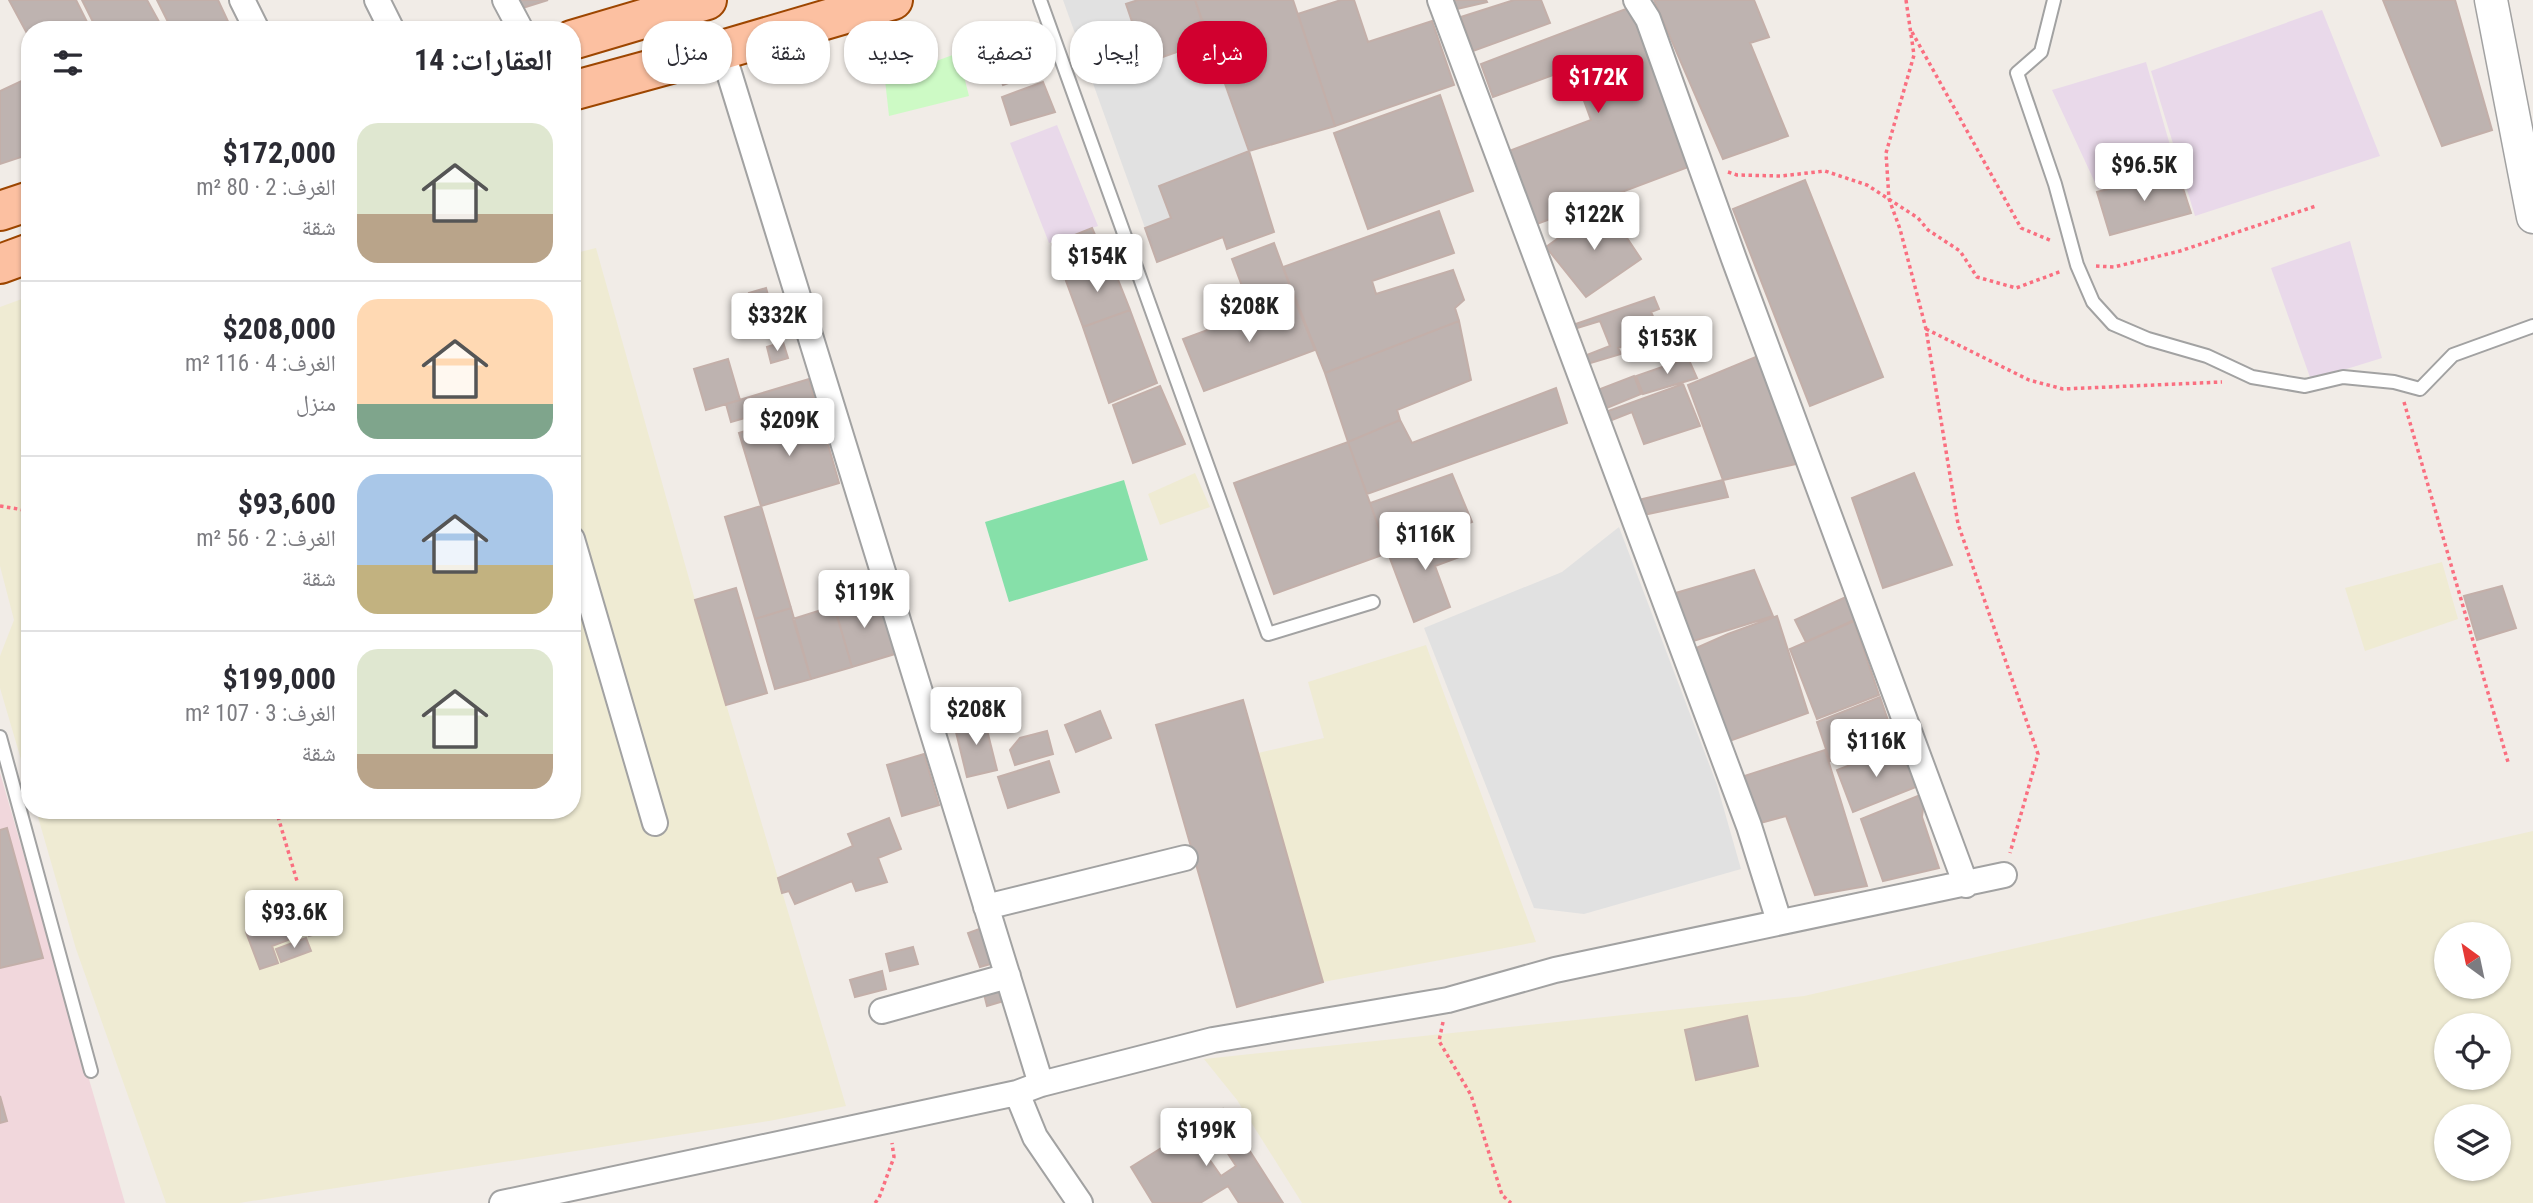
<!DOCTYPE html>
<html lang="ar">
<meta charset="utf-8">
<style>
:root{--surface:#fff;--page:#f7f7f7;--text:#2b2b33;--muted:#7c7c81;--line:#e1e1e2;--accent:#d1002f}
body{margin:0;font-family:"Roboto Condensed","Noto Naskh Arabic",sans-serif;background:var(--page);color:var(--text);direction:rtl;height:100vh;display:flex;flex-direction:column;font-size:26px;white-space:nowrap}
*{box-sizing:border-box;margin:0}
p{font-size:23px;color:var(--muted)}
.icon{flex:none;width:38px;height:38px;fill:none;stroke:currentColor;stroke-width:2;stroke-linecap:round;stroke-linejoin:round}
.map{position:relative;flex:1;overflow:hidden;direction:ltr}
.details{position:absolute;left:21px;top:21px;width:560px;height:798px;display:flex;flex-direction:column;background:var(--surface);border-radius:28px;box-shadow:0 2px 5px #0004;direction:rtl}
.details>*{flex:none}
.hud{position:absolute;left:602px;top:21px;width:665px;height:63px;direction:rtl;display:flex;gap:14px}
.needle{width:46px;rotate:327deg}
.tools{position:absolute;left:2434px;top:922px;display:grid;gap:14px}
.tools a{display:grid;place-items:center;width:77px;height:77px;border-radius:50%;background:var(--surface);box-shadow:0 2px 5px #0004;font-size:35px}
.price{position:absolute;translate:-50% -60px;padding:0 16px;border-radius:7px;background:#fff;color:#222;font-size:23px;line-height:46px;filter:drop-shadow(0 2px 4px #0008)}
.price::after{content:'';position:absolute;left:50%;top:42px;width:21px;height:16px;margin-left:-10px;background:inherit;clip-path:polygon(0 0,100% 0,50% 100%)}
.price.on{background:var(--accent);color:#fff}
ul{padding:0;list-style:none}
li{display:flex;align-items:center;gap:21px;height:175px;padding:0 28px}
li+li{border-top:2px solid var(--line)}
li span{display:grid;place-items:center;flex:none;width:196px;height:140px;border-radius:21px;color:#555}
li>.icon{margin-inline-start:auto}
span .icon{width:84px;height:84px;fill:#fffc;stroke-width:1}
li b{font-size:30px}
h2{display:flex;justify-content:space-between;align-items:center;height:84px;padding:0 28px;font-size:30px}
.chip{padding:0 24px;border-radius:28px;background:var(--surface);box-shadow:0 2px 5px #0004;font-size:24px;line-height:63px}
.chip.on{background:var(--accent);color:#fff}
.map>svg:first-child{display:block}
</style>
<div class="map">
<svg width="2533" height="1203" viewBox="0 0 2533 1203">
<rect width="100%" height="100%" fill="#f1ece7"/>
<!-- commercial -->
<path fill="#f1d7dc" d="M0,773l125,430h-125z"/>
<!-- industrial -->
<path fill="#e9d9ea" d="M2322,10l58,146 -185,60 -44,-145z
M2146,62l30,104 -78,23 -46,-99z
M1057,125l41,101 -49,17 -39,-100z
M2350,241l32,117 -71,22 -40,-112z"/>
<!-- farmland -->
<path fill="#efebd3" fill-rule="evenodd" d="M596,248l99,352 151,506 -77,15 -530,82h-73l-90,-254 -40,-139h536v-556z
M30,296v494l-30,-102v-32l14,-36 -14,-54v-259z
M1195,473l15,34 -50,18 -12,-31z
M2442,562l16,57 -93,32 -20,-63z
M1426,645l110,297 -213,40 -65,-229 66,-15 -16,-56z
M2533,831v372h-1231l-65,-103 -33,-41 600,-63zM2446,934h53v53h-53zM2446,1026h53v52h-53zM2446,1116h53v53h-53z"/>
<!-- park -->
<path fill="#cdfac5" d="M958,53l11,43 -80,20 -4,-36z"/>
<!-- pitch -->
<path fill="#86e0a9" d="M1124,480l24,80 -139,42 -24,-80z"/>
<!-- parking -->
<path fill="#e1e1e1" d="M1063,0h75l-11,4 19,59 62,-22 41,110 -90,35 12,32 -26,10z
M1619,527l98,258 24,84 -157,45 -50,-6 -110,-280 138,-56z"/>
<!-- building -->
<path fill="#beb3b0" stroke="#c3afa9" stroke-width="2" fill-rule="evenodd" d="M9,0h67l15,30h-61v9z
M82,0h65l16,29 -66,1z
M157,0h61l14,30h-60z
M508,0h40l-35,11z
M1138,0h57l13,41 -62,22 -20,-59z
M1195,0h98l42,126 -86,25z
M1341,0h13l14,42 64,-21 22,64 -119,41 -37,-112z
M1444,0h42l1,2 -39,9z
M1514,0h27l9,23 -77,28 -12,-34z
M1654,0h100l15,37 -19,6 38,93 -65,23z
M2383,0h72l37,130 -50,16z
M1639,4l60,159 -162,61 -28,-73 82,-31 -19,-52 -79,29 -12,-33z
M1021,33l19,39 -37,13 -17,-41z
M30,77v77l-30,10v-73z
M1043,82l12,30 -44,13 -9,-28z
M1440,95l33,96 -105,38 -34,-96z
M1249,151l25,81 -47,17 -4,-12 -66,25 -12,-34 26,-10 -12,-32z
M572,159l7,23 -7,2z
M2177,170l14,43 -81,22 -13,-43z
M1805,180l78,197 -73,29 -77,-197z
M1605,205l36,54 -55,38 -40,-50z
M1439,211l15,42 -82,28 4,13 77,-24 11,30 -9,8 4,13 -134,52 -42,-106z
M1092,228l15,34 -43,17 -12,-35z
M1274,243l20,55 -42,15 -20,-54z
M1111,262l19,48 -47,17 -18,-49z
M766,288l12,42 -17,5 -12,-42z
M1654,297l5,12 -8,3 9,20 -42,16 3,6 -44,13 -3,-7 36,-14 -10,-25 -26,8 -1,-4z
M1294,298l21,52 -111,41 -21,-52z
M1130,310l27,73 -48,20 -26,-76z
M1459,321l12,59 -74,30 3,10 -52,22 -23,-69z
M783,342l5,16 -17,5 -4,-16z
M1758,356l38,108 -73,16 -35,-95z
M1688,358l9,20 -54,16 -7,-18z
M728,359l12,41 -34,10 -12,-41z
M1634,376l7,18 -39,16 -7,-19z
M809,379l5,19 -83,24 -5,-18z
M1683,384l17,42 -56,18 -12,-32 -20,8 -4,-9z
M1160,386l25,58 -52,19 -20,-58z
M1556,388l11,35 -200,71 -19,-52 52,-22 12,23z
M818,409l21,74 -78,23 -22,-73z
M1348,442l40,111 -114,41 -40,-111z
M1914,473l38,92 -69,23 -31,-90z
M1452,474l20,48 -69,27 -6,-17 -15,4 -12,-33z
M1723,480l5,17 -94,20 -4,-15z
M761,506l30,102 -36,11 -30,-102z
M1455,528l10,27 -30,11 15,41 -36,15 -26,-69z
M1754,570l19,46 -83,26 -21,-47z
M2502,586l14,42 -39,12 -13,-44z
M736,588l31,105 -41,12 -31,-105z
M877,592l18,62 -43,13 -18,-62z
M1846,597l17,19 -57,26 -11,-22z
M834,606l18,61 -41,12 -18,-60z
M791,608l20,71 -36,10 -20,-70z
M1777,616l31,97 -87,31 -34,-92 41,-18z
M1854,621l25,74 -62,24 -27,-70z
M1880,697l14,41 -64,23 -13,-39z
M1243,700l80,282 -86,25 -81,-282z
M1100,711l11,27 -35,14 -11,-27z
M983,714l14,56 -30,7 -12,-49 19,-5 -2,-7z
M1047,731l6,23 -38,11 -5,-15 10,-12z
M1900,746l16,41 -63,25 -16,-42z
M1825,750l42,136 -52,9 -29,-79 -26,7 -25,-44z
M924,754l15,51 -37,11 -15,-51z
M1049,761l10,31 -51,16 -10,-31z
M1925,793l-3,24 17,51 -56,13 -22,-62z
M889,818l12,31 -23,9 9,24 -31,9 -4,-10 -57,23 -6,-13 -7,2 -4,-15 75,-32 -5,-12z
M7,828l36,130 -43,10v-138z
M319,902l8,29 -18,5 -8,-29z
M288,917l8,20 -24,9 6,17 -18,6 -14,-37z
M982,928l12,35 -14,4 -12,-34z
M306,938l5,13 -30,11 -5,-13z
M913,947l5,17 -28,7 -4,-17z
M882,971l4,18 -31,8 -5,-17z
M1004,989l3,11 -20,6 -3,-12z
M1747,1016l11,50 -62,14 -11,-50z
M0,1096l7,25 -7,2z
M1223,1109l60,94h-44l-11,-17 -28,17h-47l-22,-36 53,-33 7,13 13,-8 -8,-13zM1223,1146l13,20 -15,10 -14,-20z"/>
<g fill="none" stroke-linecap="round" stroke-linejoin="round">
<defs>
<path id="service" d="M1040,0l228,634 105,-32
M2054,0l-13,52 -24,21 38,111 22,81 16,37 20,22 35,15 59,17 45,21 53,9 38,-9 51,5 26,7 33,-34 80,-29
M0,737l91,334"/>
<path id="minor" d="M242,0l15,30
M377,0l15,30
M505,0l16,30
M1440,0l309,826 30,95
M1636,0l12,19 86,240 232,626
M722,50l319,1034
M572,539l83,284
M986,907l199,-49
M882,1011l126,-35
M1017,1093l18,44 45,66
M502,1203l515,-110 24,-9 172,-44 235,-40 107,-30 449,-95"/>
<path id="tertiary" d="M2491,0l42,217"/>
<path id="primary" d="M572,40l135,-40
M572,91l150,-41 171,-50
M0,211l30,-10
M0,264l30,-11"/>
</defs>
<!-- service casing -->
<use href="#service" stroke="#a2a2a2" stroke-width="16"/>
<!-- minor casing -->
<use href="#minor" stroke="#a2a2a2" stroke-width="28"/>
<!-- tertiary casing -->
<use href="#tertiary" stroke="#a2a2a2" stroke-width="35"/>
<!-- primary casing -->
<use href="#primary" stroke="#9d4600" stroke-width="42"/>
<!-- path -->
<path stroke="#fa6f80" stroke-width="3.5" stroke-dasharray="3.5 3.5" stroke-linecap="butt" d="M1906,0l8,55 -28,98 3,46 11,30 26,100 32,195 80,230 -28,99
M1912,32l109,196 31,13
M1728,172l9,3 44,1 44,-5 42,14 51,33 10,12 32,21 17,26 39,11 46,-17
M2096,266l18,1 66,-16 136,-45
M1926,329l103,51 34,9 159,-7
M2404,402l104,360
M0,506l30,5
M276,810l21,71
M1443,1022l-4,19 32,54 31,100 9,8
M875,1203l4,-5 15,-41 -2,-14"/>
<!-- service -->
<use href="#service" stroke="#fff" stroke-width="12"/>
<!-- minor -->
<use href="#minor" stroke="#fff" stroke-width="24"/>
<!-- tertiary -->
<use href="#tertiary" stroke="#fff" stroke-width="32"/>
<!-- primary -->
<use href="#primary" stroke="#fcc0a1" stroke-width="38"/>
</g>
</svg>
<div class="tools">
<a><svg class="needle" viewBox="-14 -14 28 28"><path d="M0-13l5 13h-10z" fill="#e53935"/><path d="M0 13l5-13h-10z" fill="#7c7c81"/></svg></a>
<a><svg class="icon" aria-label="locate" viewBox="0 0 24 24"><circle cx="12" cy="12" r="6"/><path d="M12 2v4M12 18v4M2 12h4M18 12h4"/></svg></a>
<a><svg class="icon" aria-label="layers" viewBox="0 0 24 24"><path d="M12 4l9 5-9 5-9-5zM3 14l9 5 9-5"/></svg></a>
</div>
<b class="price on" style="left:1598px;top:115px">$172K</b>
<b class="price" style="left:2144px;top:203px">$96.5K</b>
<b class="price" style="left:1594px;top:252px">$122K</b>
<b class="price" style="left:1097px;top:294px">$154K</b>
<b class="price" style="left:1249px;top:344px">$208K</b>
<b class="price" style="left:777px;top:353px">$332K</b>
<b class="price" style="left:1667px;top:376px">$153K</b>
<b class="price" style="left:789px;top:458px">$209K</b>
<b class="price" style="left:1425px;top:572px">$116K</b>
<b class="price" style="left:864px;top:630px">$119K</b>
<b class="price" style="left:976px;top:747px">$208K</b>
<b class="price" style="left:1876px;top:779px">$116K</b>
<b class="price" style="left:294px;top:950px">$93.6K</b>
<b class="price" style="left:1206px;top:1168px">$199K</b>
<div class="hud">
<a class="chip on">شراء</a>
<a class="chip">إيجار</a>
<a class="chip">تصفية</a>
<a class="chip">جديد</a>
<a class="chip">شقة</a>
<a class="chip">منزل</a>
</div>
<section class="details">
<h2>العقارات: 14<svg class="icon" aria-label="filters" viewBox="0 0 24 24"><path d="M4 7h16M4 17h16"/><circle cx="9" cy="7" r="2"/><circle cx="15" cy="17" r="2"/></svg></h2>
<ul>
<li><span style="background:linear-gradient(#dfe7d0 65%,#b9a48a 0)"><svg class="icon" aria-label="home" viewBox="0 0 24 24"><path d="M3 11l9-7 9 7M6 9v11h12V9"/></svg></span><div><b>$172,000</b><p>الغرف: 2 · 80 m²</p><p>شقة</p></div></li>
<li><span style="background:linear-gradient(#ffd9b3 75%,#7fa58c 0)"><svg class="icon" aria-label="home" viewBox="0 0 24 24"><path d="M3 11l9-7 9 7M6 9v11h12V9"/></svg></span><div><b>$208,000</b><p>الغرف: 4 · 116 m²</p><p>منزل</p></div></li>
<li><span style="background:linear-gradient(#a9c7e8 65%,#c2b280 0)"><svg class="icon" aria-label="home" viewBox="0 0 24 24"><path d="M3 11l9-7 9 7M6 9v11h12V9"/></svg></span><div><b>$93,600</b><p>الغرف: 2 · 56 m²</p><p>شقة</p></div></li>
<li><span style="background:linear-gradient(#dfe7d0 75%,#b9a48a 0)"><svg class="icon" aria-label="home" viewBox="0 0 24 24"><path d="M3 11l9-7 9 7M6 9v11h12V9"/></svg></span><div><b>$199,000</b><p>الغرف: 3 · 107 m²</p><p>شقة</p></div></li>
</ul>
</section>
</div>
